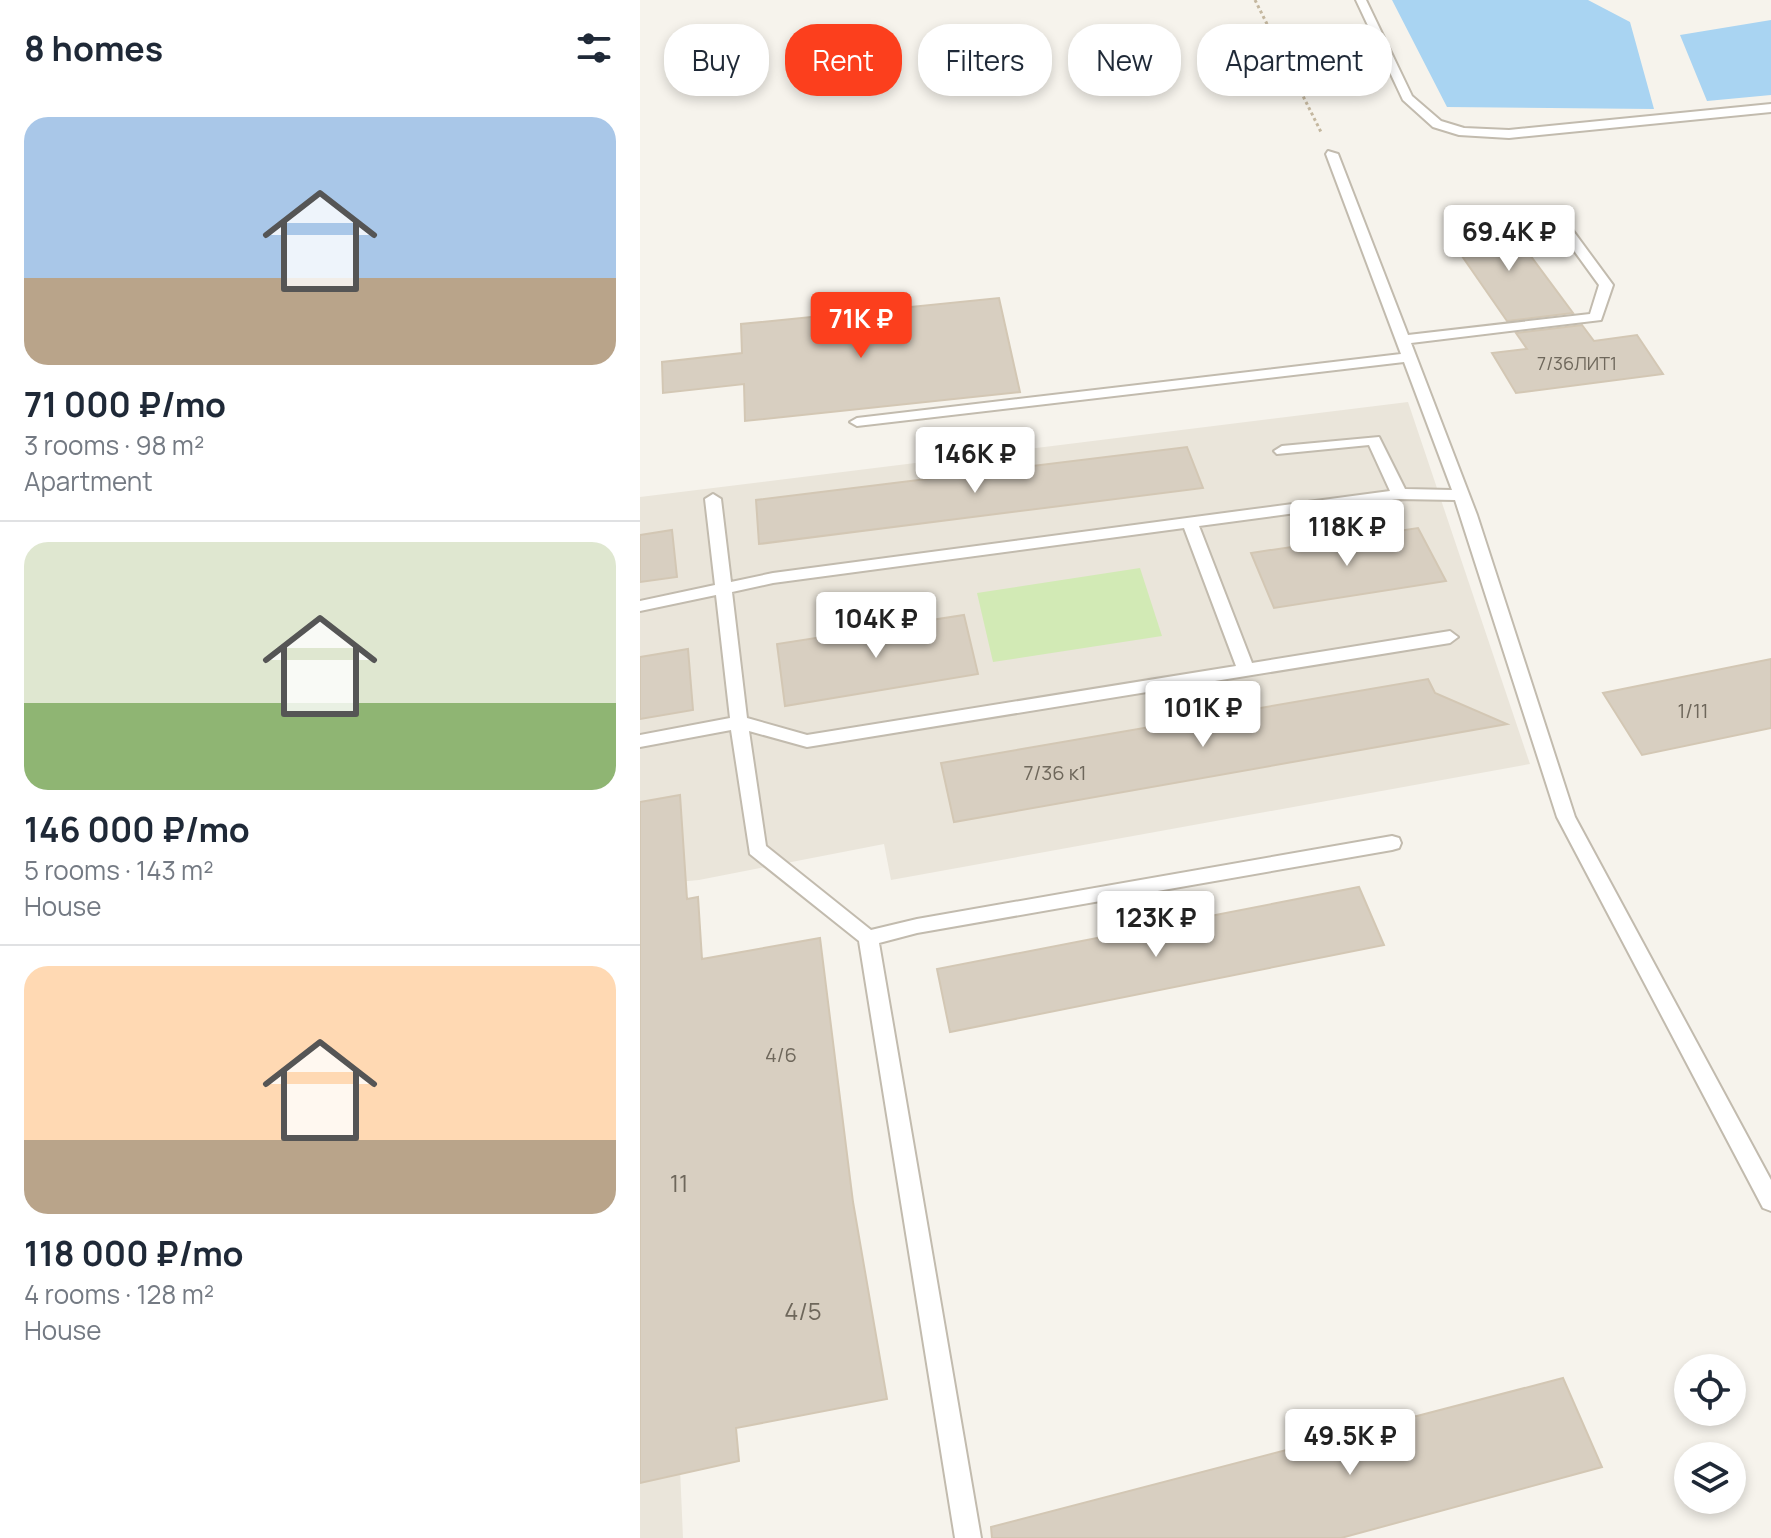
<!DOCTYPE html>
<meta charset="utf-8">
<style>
:root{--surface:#fff;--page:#f2f2f3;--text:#1f2937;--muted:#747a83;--line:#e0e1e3;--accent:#fc3f1d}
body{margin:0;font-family:Manrope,sans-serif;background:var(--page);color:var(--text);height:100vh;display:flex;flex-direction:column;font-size:30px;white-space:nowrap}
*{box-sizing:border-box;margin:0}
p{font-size:26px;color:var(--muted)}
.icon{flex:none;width:44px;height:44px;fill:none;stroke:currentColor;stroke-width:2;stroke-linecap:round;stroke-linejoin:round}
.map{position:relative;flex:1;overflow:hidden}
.side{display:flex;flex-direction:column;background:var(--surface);width:640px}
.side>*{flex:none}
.banner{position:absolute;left:24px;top:24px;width:760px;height:72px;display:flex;gap:16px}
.fabs{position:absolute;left:1034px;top:1354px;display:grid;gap:16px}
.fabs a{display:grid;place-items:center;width:72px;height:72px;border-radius:50%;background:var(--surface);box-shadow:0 4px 12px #0003;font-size:40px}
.price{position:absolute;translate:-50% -68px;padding:0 18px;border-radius:8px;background:#fff;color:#222;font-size:26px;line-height:52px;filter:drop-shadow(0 2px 4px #0008)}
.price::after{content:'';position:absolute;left:50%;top:48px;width:24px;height:18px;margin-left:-12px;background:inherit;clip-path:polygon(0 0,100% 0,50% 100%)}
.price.current{background:var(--accent);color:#fff}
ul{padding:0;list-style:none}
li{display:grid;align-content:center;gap:16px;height:424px;padding:0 24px}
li+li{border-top:2px solid var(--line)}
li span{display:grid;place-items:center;height:248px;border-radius:24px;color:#555}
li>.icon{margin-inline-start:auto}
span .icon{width:144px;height:144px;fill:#fffc;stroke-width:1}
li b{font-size:34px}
h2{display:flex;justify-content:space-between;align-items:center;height:96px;padding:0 24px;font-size:34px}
.pill{padding:0 28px;border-radius:32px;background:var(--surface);box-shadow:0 4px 12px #0003;font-size:28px;line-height:72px}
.pill.current{background:var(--accent);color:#fff}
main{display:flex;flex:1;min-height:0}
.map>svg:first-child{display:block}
</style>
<main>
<section class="side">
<h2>8 homes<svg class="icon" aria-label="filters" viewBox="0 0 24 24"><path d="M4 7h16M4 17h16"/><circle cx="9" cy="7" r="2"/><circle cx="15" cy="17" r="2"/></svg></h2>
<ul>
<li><span style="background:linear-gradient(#a9c7e8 65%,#b9a48a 0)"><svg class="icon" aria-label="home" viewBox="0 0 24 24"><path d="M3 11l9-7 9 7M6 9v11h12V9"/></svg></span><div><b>71 000 ₽/mo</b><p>3 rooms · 98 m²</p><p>Apartment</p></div></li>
<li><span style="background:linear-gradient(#dfe7d0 65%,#8fb573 0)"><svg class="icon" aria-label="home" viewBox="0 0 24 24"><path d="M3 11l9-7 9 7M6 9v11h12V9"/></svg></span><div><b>146 000 ₽/mo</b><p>5 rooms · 143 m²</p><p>House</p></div></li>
<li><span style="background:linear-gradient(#ffd9b3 70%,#b9a48a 0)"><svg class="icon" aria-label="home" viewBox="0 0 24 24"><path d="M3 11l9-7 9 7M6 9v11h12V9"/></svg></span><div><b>118 000 ₽/mo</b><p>4 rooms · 128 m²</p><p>House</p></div></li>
</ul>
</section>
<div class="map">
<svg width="1131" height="1538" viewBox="0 0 1131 1538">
<rect width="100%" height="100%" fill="#f6f3ec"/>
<!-- residential -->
<path fill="#eae5da" d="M768,402l122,362 -639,116 -7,-36 -185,36 -44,4 28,654h-43v-1041z"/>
<!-- green -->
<path fill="#d2eab5" d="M500,568l22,68 -169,26 -16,-69z"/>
<!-- water -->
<path fill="#a9d4f2" d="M752,0h196l42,22 24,87 -207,-2z
M1131,20v75l-64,6 -27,-66z"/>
<!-- building -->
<path fill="#d8cfc1" stroke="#d3c7b4" stroke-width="2" d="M867,224l66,89 -66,8 -61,-88z
M359,298l21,94 -275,29 -1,-37 -81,9 -1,-31 80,-9 -1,-29z
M942,325l12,16 43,-6 26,39 -147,19 -24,-40 35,-4 -11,-16z
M547,447l16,41 -444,56 -3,-44z
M778,528l28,53 -172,27 -23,-55z
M32,530l5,47 -37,5v-47z
M324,615l14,59 -193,32 -8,-62z
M48,649l5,61 -53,9v-62z
M1131,659v69l-129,27 -39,-62z
M788,679l7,14 72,31 -553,98 -13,-59z
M40,795l7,104 11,-2 4,62 118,-21 33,264 34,197 -151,29 3,33 -99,22v-681z
M719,887l25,58 -434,87 -13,-63z
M923,1378l39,89 -261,71h-349l-1,-11z"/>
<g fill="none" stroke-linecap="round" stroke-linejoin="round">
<defs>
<path id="lane" d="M716,0h10l46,96 29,25 23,7 45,2 262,-26v8l-262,26 -50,-3 -26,-8 -30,-27z
M688,151l10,3 70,181 182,-21 9,-29 -53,-73 6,-4 5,1 56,76 -12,35 -190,23 66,172 98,302 196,363v31l-8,-3 -206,-391 -102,-317 -56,-1 -200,27 53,137 198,-32 8,6 -8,6 -643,104 -58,-16 17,115 105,84 46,-11 475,-83 7,2 2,5 -2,5 -7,2 -475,83 -38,10 102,595h-26l-96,-597 -109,-87 -19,-124 -91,17v-12l90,-17 -14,-123 -76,16v-10l75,-16 -10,-86 8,-5 8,5 10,83 42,-9 617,-82 -21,-46 -92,9 -3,-3 8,-5 97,-9 26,52 47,1 -48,-128 -547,64 -7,-4 7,-4 544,-64 -75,-200zM544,528l52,138 -429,69 -60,-17 -15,-126 41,-9z"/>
</defs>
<!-- lane casing -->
<use href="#lane" stroke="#c2bbae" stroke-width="4"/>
<!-- path -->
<path stroke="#c4b79f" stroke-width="3" stroke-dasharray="3 3" stroke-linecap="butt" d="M615,0l66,132"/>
<!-- lane -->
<use href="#lane" fill="#fff" fill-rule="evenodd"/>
</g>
<g text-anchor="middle" stroke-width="7" stroke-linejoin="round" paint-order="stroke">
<!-- far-number labels -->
<g font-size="18" fill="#6e675b">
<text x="937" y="370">7/36ЛИТ1</text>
</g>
<!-- number labels -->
<g font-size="20" fill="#6e675b">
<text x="1053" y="718">1/11</text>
<text x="415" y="780">7/36 к1</text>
<text x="141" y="1062">4/6</text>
</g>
<!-- near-number labels -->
<g font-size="24" fill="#6e675b">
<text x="39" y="1192">11</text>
<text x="163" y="1320">4/5</text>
</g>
</g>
</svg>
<div class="fabs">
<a><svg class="icon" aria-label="locate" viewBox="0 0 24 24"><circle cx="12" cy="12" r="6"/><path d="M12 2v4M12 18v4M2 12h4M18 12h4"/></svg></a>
<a><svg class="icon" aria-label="layers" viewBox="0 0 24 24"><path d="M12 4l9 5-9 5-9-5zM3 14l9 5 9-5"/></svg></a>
</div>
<b class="price" style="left:869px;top:273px">69.4K ₽</b>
<b class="price current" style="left:221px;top:360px">71K ₽</b>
<b class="price" style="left:335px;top:495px">146K ₽</b>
<b class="price" style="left:707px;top:568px">118K ₽</b>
<b class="price" style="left:236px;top:660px">104K ₽</b>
<b class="price" style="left:563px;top:749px">101K ₽</b>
<b class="price" style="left:516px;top:959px">123K ₽</b>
<b class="price" style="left:710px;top:1477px">49.5K ₽</b>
<div class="banner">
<a class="pill">Buy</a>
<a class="pill current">Rent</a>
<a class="pill">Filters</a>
<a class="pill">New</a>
<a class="pill">Apartment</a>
</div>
</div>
</main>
